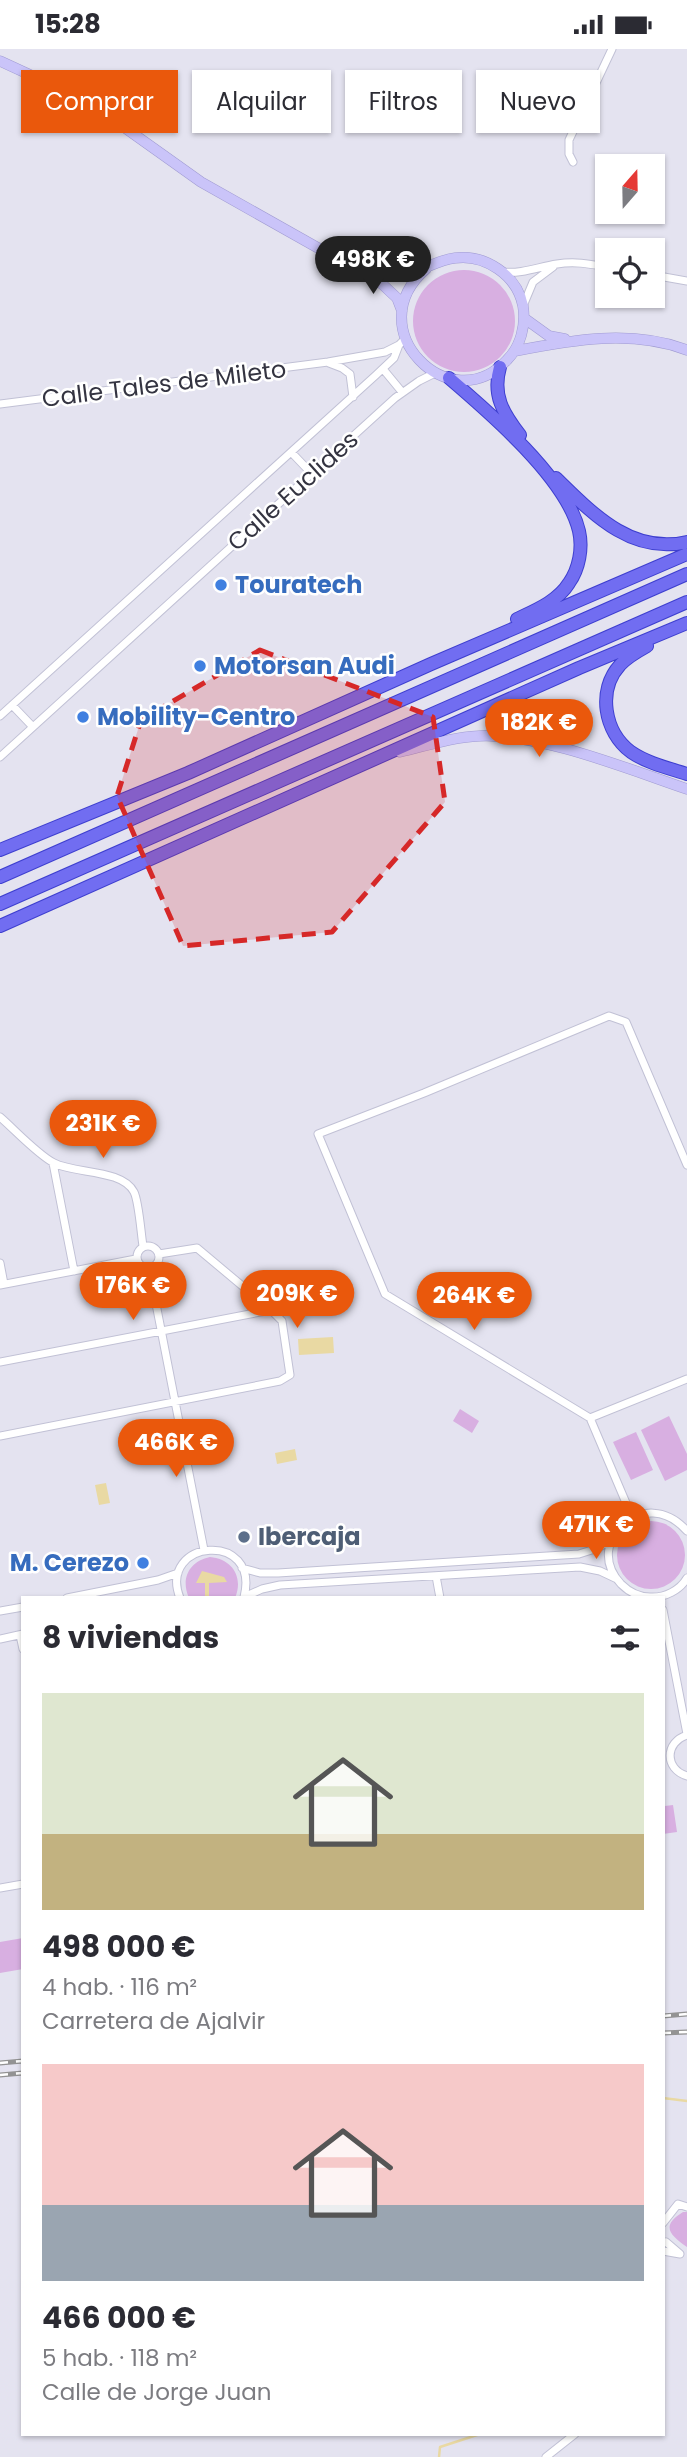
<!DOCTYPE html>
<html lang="es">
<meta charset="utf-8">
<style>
:root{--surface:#fff;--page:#f2f2f3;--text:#2b2b33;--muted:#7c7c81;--accent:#ea580c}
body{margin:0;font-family:Poppins,sans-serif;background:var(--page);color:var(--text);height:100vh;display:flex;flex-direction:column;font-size:26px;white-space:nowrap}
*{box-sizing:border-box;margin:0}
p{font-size:23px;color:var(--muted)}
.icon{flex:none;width:38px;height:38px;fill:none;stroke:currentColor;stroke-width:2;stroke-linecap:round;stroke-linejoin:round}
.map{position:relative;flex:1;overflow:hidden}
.sheet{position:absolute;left:21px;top:1547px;width:644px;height:840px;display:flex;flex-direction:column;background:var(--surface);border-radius:0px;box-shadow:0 2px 5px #0004}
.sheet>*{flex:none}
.guide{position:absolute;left:21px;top:21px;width:646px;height:63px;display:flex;gap:14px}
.needle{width:46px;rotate:20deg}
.tools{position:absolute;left:595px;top:105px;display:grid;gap:14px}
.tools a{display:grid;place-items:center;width:70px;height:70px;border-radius:0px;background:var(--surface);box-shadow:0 2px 5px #0004;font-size:35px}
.price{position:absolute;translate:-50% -60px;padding:0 16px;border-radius:24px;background:var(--accent);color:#fff;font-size:23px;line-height:46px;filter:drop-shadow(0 2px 4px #0008)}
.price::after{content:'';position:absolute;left:50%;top:42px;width:21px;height:16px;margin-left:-10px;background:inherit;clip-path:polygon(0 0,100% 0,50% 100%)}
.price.selected{background:#222;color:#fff}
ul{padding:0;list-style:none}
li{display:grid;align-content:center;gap:14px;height:371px;padding:0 21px}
li span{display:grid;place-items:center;height:217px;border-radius:0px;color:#555}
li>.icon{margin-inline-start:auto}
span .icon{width:126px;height:126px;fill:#fffc;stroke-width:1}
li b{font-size:30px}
h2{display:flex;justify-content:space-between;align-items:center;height:84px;padding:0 21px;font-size:30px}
.tag{padding:0 24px;border-radius:0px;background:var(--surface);box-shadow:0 2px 5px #0004;font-size:24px;line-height:63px}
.tag.selected{background:var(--accent);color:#fff}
.status{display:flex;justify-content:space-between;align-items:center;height:49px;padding:0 35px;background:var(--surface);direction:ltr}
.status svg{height:19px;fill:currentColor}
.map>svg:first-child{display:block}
</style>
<div class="status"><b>15:28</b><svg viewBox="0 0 49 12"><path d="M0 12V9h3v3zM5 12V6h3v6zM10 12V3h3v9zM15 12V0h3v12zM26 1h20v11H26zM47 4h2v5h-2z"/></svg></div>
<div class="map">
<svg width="687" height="2408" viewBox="0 0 687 2408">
<rect width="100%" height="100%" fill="#e4e3f0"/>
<!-- green -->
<path fill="#d8afe1" d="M413 272a51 51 0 1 1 102 0a51 51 0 1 1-102 0Z
M460,1360l19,12 -7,12 -19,-12z
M669,1367l18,38v16l-22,11 -24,-51z
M636,1383l17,38 -22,10 -18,-38z
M617 1506a34 34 0 1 1 68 0a34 34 0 1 1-68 0Z
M210,1508c22,2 34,20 25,41h-46c-9,-20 1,-37 21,-41z
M663,1755l2,2 8,-1 4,27 -14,2z
M23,1889v31l-23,4v-31z
M683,2163h4v35c-17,-12 -27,-21 -4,-35z"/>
<!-- water -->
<path fill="#e9d9a3" d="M333,1288l1,16 -35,2 -1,-16z
M295,1400l2,11 -20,4 -2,-11z
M106,1434l4,20 -11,2 -4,-20z
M202,1522l22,6 3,5 -18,1v15h-4v-15h-9z"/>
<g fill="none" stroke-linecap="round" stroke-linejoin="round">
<!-- stream -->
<path stroke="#e9d9a3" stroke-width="2.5" d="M663,2049l24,3
M439,2408l1,-10 40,-13"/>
<defs>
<path id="street" d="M573,113l-4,-8v-14l43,-91
M503,223c19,2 35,-5 54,-8 18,-3 33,0 50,3
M653,226l34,6
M523,257l10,-24 20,-15
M329,314l13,5 8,6 3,23
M383,320l19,23
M0,355l328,-42 57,-10 14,-7
M292,404l20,21
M12,656l21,22
M0,667l376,-341 18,-17 5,-13 6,-6
M0,708l395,-359 24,-17 16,-8
M0,1068c15,13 38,38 54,46 21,11 68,6 80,29 5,10 7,42 9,54
M53,1114l21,108
M137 1208a11 11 0 1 1 22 0a11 11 0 1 1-22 0Z
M0,1214l4,21
M149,1219l55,282
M0,1236l136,-26
M0,1313l271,-52
M590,1369l97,-39
M0,1387l280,-55 10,-6 -8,-54 -11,-11 -74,-62 -38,6
M632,1468l-42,-99 -205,-124 -67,-160 106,-41 185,-77 17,6 61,143
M687,1482c-42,-48 -106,11 -66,53 8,8 18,13 29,13 15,1 30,-7 37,-19
M242,1519l18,5h18l301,-19 19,-6 14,-9
M436,1527l4,22
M244,1548l18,-8 18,-4 300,-18 20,4 17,8
M67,1549l91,-18 20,-7
M180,1549c-23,-59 81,-68 64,-1
M663,1561l24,124
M0,1562l23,-4
M20,1586l3,14
M0,1590l23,-5
M687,1686c-22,7 -23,34 0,41
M0,1839l23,-4
M663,2174l15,-19 9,3
M663,2202l17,3 -14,-12
M546,2408l29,-23"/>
<path id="secondary" d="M0,12l65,30 49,29 87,62 181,102 15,14 5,13
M367,222c12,2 25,5 37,3 19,-3 33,-14 51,-16 30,-4 62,17 68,48 3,19 -2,40 -16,54 -57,62 -150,-32 -81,-91
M524,269l25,18 16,3
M515,302c57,-11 116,-22 172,-1
M400,703c26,-6 52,-15 79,-16 61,-3 149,33 208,53"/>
<path id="highway" d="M500,318c-8,28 3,46 20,68
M449,329c41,35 118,101 130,153 4,17 0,38 -10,52 -11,18 -33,27 -52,36
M556,429c36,35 75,77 131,64
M647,597c-9,5 -20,11 -27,19 -23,25 -16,67 11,87 16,11 37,16 56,22
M0,801l188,-77 243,-109 256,-110
M0,828l687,-303
M0,855l687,-302
M0,877l579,-258 108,-45"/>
</defs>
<!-- street casing -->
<use href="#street" stroke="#c1c1d5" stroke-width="9"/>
<!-- secondary casing -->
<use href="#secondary" stroke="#a09bd2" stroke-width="11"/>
<!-- highway casing -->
<use href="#highway" stroke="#3e3fcf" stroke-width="14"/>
<!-- street -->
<use href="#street" stroke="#fff" stroke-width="7"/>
<!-- secondary -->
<use href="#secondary" stroke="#cac4f9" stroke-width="10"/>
<!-- highway -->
<use href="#highway" stroke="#716df1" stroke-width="12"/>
<defs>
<path id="rail" d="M663,1967l24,-2
M663,1984l24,-1
M0,2014l23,-2
M0,2026l23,-2"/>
</defs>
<!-- rail casing -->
<use href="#rail" stroke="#939393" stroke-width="5"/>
<!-- rail -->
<use href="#rail" stroke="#fff" stroke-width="2.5" stroke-dasharray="8" stroke-linecap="butt"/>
</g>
<!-- marked area -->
<path fill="#d62828" fill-opacity="0.2" stroke="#d62828" stroke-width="5" stroke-dasharray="14 9" stroke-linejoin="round" d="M260,601l173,67 12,85 -113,130 -149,14 -66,-150 24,-76z"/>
<!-- markers -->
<g fill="#3f7fe0" stroke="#fff" stroke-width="2.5">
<circle cx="221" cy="536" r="7"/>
<circle cx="200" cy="617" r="7"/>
<circle cx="83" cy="668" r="7"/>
<circle cx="143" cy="1514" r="7"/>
</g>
<circle fill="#5c6f8a" stroke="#fff" stroke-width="2.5" cx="244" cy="1488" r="7"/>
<g text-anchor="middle" stroke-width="5" stroke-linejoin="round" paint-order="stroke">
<!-- street labels -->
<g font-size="24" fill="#343441" stroke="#fff">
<text transform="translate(164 335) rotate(-7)" y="8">Calle Tales de Mileto</text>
<text transform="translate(293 442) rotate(-42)" y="8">Calle Euclides</text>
</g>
<!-- shop labels -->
<g font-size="24" font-weight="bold" fill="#366cbe" stroke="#fff" text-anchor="start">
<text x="235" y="544">Touratech</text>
<text x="214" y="625">Motorsan Audi</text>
<text x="97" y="676">Mobility-Centro</text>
<text x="129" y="1522" text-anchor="end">M. Cerezo</text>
</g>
<!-- service labels -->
<g font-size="24" font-weight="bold" fill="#4e5e75" stroke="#fff" text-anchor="start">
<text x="258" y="1496">Ibercaja</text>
</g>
</g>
</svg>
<div class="tools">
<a><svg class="needle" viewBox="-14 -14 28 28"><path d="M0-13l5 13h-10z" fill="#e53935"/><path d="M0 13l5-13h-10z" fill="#7c7c81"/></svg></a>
<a><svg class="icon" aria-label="locate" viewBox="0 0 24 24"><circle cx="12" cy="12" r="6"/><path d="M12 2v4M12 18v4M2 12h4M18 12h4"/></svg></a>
</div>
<b class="price selected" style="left:373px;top:247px">498K €</b>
<b class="price" style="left:539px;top:710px">182K €</b>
<b class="price" style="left:103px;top:1111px">231K €</b>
<b class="price" style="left:133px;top:1273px">176K €</b>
<b class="price" style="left:297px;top:1281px">209K €</b>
<b class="price" style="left:474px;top:1283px">264K €</b>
<b class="price" style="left:176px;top:1430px">466K €</b>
<b class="price" style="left:596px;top:1512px">471K €</b>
<div class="guide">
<a class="tag selected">Comprar</a>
<a class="tag">Alquilar</a>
<a class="tag">Filtros</a>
<a class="tag">Nuevo</a>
</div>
<section class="sheet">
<h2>8 viviendas<svg class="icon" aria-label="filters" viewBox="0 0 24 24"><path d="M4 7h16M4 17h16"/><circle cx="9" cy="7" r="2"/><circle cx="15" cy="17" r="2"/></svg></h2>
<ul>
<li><span style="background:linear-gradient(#dfe7d0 65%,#c2b280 0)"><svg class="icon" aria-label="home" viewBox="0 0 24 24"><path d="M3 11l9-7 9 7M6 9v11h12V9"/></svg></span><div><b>498 000 €</b><p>4 hab. · 116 m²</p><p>Carretera de Ajalvir</p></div></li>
<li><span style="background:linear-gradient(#f6c9c9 65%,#9aa5b1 0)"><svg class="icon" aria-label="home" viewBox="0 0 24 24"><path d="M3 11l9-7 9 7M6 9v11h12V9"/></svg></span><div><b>466 000 €</b><p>5 hab. · 118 m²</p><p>Calle de Jorge Juan</p></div></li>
</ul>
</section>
</div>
